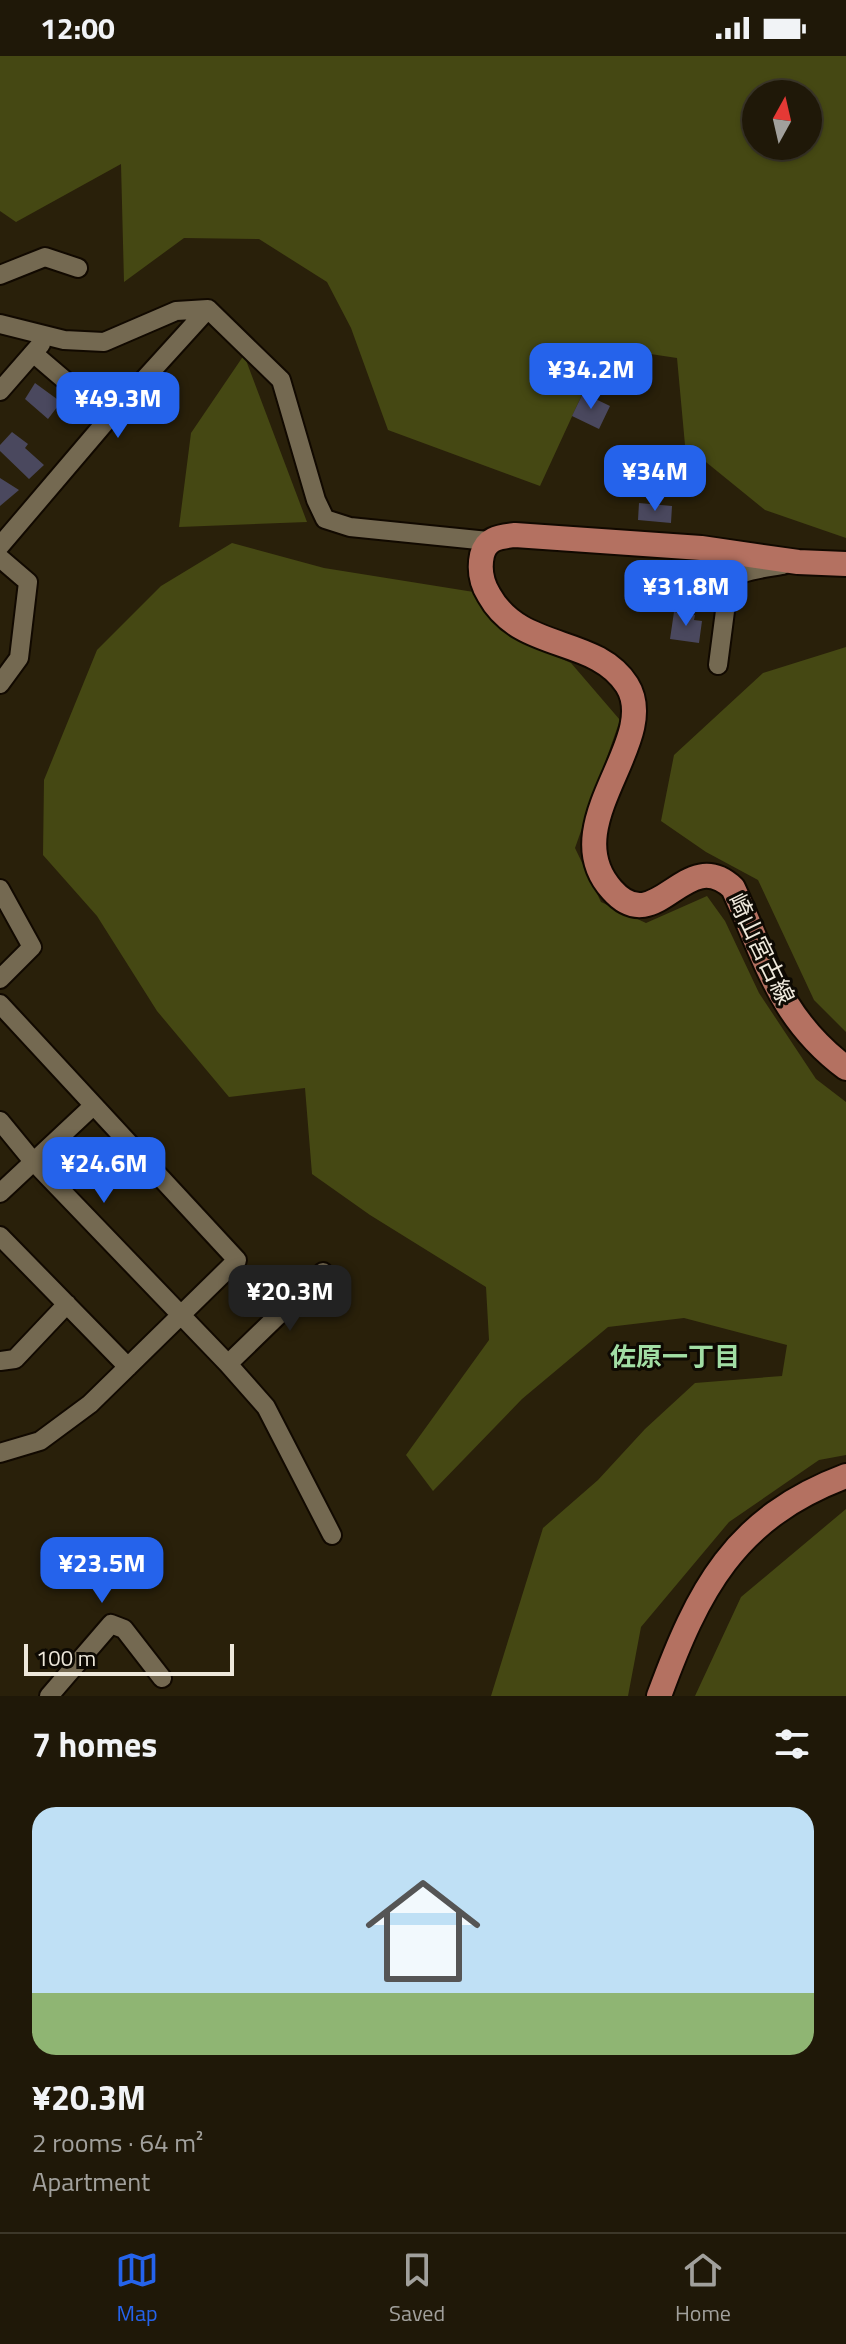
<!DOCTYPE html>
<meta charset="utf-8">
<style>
:root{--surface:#1f1808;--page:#272112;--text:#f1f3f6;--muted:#a1a09c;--line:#3c3729;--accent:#2563eb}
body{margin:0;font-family:"Titillium Web","Noto Sans JP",sans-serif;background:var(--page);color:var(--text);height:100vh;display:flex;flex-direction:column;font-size:30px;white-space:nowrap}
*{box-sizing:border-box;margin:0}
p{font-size:26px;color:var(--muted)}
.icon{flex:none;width:44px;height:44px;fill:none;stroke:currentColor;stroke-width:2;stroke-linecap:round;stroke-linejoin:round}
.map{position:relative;height:1640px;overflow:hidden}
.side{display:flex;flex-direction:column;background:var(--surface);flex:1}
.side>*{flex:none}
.needle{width:52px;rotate:8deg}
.fabs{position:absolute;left:742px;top:24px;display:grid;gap:16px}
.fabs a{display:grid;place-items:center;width:80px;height:80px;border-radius:50%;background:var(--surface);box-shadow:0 2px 6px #0004,0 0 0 2px var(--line);font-size:40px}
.scale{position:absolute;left:24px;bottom:20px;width:210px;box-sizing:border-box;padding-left:8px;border:4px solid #eee8db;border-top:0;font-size:22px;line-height:28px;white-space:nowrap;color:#eee8db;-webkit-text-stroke:6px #0e0a03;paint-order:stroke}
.price{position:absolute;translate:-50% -68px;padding:0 18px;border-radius:16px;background:var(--accent);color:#fff;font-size:26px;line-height:52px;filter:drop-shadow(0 2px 4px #0008)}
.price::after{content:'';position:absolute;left:50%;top:48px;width:24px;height:18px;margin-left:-12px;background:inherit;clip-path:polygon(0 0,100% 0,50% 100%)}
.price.on{background:#222;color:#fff}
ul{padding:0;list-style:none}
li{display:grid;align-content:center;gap:16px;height:424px;padding:0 32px}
li span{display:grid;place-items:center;height:248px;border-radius:24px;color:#555}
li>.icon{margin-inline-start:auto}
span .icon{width:144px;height:144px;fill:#fffc;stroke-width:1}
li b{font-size:34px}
h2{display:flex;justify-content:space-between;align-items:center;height:96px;padding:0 32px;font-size:34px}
.status{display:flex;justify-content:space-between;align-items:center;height:56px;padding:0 40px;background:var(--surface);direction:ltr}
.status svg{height:22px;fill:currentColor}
.menu{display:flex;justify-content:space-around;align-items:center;height:112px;border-top:2px solid var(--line);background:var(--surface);font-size:22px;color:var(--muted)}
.menu a{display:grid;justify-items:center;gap:4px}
.menu .on{color:var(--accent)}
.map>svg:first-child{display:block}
</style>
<div class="status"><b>12:00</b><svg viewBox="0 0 49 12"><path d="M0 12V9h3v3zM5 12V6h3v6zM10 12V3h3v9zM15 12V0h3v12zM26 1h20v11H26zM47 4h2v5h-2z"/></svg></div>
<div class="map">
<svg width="846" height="1640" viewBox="0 0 846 1640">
<rect width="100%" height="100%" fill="#29200a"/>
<!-- green -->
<path fill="#454813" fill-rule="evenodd" d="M0,0h846v482l-81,-28 -80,-65 -8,-87 -73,-11 -64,139 -152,-56 -37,-102 -24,-46 -68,-43 -75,-1 -60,44 -3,-118 -105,58 -16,-11zM756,38h52v52h-52z
M244,299l63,167 -128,5 12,-94z
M232,487l92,25 156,25 28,42 63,28 49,57 -45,128 26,54 45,21 61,-27 18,25 34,72 57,86 30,23v353l-27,5 -90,62 -88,105 -13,69h-137l52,-168 55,-48 47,-51 50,-46 87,-7 5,-31 -103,-27 -76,9 -86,72 -89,92 -27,-36 83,-115 -3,-53 -116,-72 -58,-41 -7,-86 -76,9 -72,-86 -60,-95 -54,-61 1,-75 53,-130 64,-64z
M846,591v385l-32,-32 -56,-120 -52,-28 -45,-31 13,-66 89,-82z
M846,1453v187h-151l46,-99z"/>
<!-- building -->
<path fill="#4a485e" d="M35,327l26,19 -13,17 -23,-20z
M583,337l27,13 -11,23 -27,-13z
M12,376l16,12 -3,4 19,17 -15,14 -29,-28v-6z
M0,422l19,12 -19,16z
M639,447l33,3 -1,17 -33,-3z
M674,556l21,3 -1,5 8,1 -3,22 -29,-4z"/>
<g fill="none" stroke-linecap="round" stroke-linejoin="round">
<defs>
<path id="minor" d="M0,219l45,-18 33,11
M0,268l64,16 40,2 72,-31 32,-2 73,71 35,120 9,19 25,8 138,14
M33,297l76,65
M0,335l41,-47
M0,490l109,-128 99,-109
M0,502l28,24 -9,76 -19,26
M718,609l7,-54 -6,-19c12,-22 42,-23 64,-27
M0,833l32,58 -32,32
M0,948l237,256 -147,144 -50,37 -40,12
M0,1065l32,39 196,204 38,43 66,128
M0,1137l93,-87
M0,1180l128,131
M0,1305l15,-2 52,-55
M228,1308l95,-92
M49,1640l62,-72 13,5 38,49"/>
<path id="major" d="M846,508l-48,-2 -97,-14 -186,-13c-16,2 -29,3 -33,20 -3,14 -1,27 7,40 32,58 106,40 138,90 35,56 -74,140 -15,205 45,51 73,-47 121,-2 33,71 46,130 113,180
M659,1640c39,-106 75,-178 187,-220"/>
</defs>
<!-- minor casing -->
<use href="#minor" stroke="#110900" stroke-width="22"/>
<!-- major casing -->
<use href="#major" stroke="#110900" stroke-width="28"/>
<!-- minor -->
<use href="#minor" stroke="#746951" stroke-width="18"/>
<!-- major -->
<use href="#major" stroke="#b47161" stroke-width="24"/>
</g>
<g text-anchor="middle" stroke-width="6" stroke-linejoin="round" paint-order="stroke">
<!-- street labels -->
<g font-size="24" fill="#eee8db" stroke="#0e0a03">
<text transform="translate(761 893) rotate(64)" y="8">崎山宮古線</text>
</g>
<!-- neighbourhood labels -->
<g font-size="26" font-weight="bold" fill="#a1dda4" stroke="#0e0a03">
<text x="675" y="1310">佐原一丁目</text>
</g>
</g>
</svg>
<div class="fabs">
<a><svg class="needle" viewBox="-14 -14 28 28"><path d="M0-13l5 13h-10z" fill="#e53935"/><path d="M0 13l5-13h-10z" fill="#a1a09c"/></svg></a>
</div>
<div class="scale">100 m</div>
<b class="price" style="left:591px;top:355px">¥34.2M</b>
<b class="price" style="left:118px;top:384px">¥49.3M</b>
<b class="price" style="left:655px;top:457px">¥34M</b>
<b class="price" style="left:686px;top:572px">¥31.8M</b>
<b class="price" style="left:104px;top:1149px">¥24.6M</b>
<b class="price on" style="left:290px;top:1277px">¥20.3M</b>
<b class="price" style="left:102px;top:1549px">¥23.5M</b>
</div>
<section class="side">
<h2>7 homes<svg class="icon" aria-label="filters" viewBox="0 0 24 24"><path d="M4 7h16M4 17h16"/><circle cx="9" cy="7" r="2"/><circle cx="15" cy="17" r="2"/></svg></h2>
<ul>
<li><span style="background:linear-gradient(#bfe0f5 75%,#8fb573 0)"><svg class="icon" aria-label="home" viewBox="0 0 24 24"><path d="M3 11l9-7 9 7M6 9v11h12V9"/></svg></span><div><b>¥20.3M</b><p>2 rooms · 64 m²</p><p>Apartment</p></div></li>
</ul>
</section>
<nav class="menu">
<a class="on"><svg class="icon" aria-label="map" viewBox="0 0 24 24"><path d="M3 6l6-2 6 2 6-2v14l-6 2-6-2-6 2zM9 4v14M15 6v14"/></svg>Map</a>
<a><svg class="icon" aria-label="saved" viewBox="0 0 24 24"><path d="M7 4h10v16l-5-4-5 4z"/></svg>Saved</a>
<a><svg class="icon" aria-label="home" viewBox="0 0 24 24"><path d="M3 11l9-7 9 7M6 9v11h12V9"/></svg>Home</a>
</nav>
